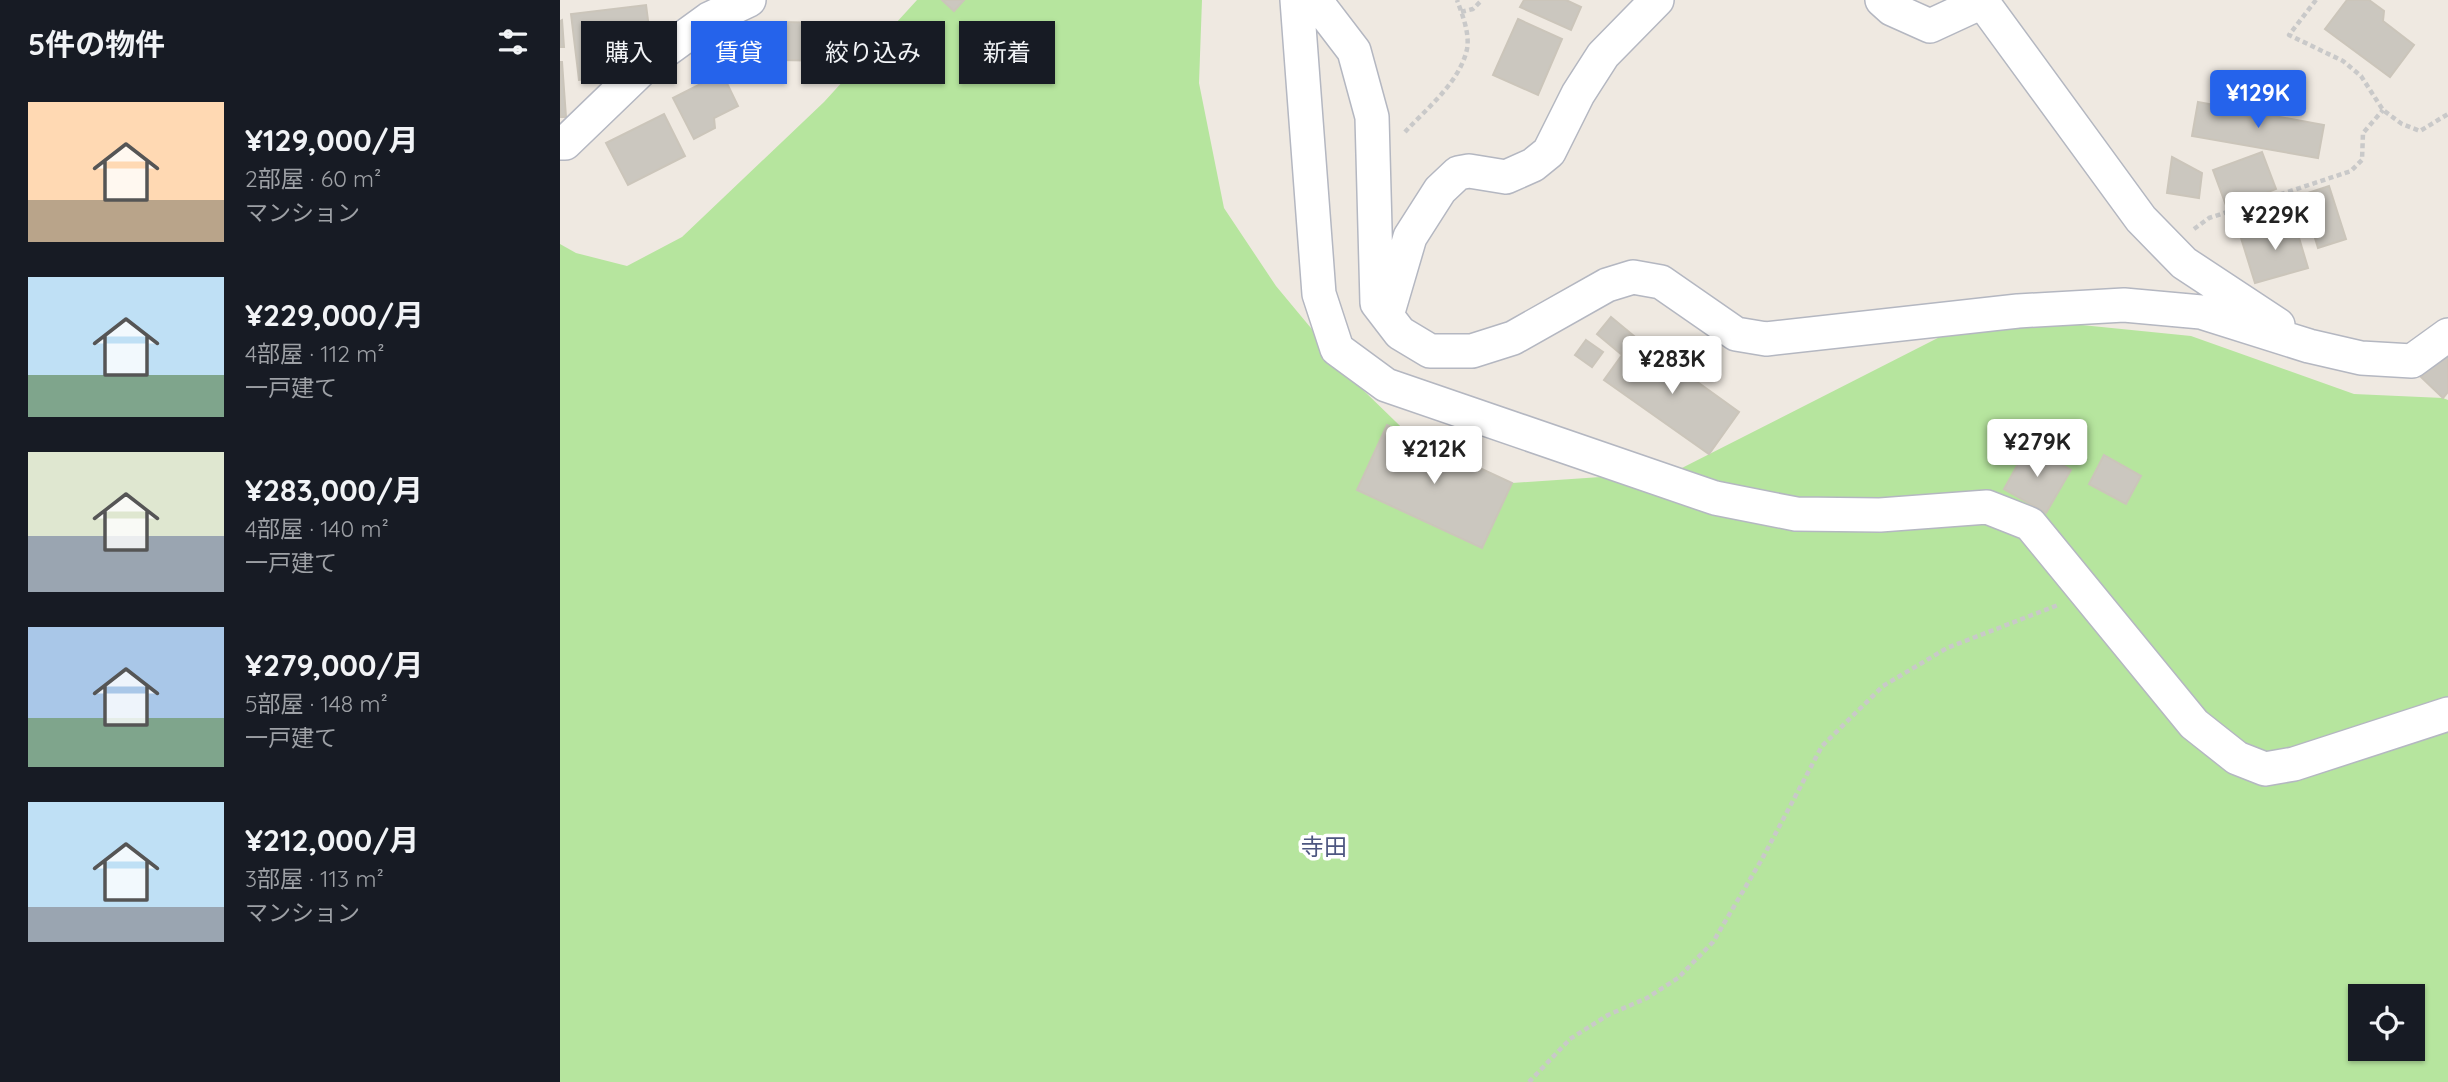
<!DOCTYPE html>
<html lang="ja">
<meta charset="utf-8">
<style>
:root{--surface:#171b24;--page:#20242c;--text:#f1f3f6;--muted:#9ea1a6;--accent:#2563eb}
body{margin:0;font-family:Quicksand,"Noto Sans JP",sans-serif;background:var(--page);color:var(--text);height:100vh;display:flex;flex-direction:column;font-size:26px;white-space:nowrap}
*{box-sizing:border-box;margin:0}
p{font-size:23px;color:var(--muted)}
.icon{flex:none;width:38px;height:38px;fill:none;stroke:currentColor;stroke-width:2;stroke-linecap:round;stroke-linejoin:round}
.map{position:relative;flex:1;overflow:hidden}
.drawer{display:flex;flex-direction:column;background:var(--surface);width:560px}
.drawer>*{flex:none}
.hud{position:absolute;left:21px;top:21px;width:665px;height:63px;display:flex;gap:14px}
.fabs{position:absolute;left:1788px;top:984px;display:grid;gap:14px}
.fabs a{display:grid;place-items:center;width:77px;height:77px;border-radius:0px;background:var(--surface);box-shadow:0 2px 5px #0004;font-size:35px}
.price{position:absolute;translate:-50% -60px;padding:0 16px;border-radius:7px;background:#fff;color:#222;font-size:23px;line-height:46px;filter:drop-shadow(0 2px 4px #0008)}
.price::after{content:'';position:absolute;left:50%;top:42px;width:21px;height:16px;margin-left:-10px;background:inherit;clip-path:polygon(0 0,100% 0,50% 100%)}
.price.selected{background:var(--accent);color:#fff}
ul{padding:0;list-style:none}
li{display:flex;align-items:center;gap:21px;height:175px;padding:0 28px}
li span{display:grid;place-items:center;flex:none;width:196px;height:140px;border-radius:0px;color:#555}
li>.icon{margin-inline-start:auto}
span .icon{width:84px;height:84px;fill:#fffc;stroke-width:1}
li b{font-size:30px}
h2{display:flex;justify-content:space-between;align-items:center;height:84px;padding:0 28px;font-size:30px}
.chip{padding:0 24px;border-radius:0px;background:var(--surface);box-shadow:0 2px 5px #0004;font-size:24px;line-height:63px}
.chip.selected{background:var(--accent);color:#fff}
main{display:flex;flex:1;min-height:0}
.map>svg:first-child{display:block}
</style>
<main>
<section class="drawer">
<h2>5件の物件<svg class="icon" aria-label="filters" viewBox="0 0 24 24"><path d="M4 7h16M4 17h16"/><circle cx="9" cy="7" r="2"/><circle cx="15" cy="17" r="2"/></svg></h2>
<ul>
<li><span style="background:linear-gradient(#ffd9b3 70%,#b9a48a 0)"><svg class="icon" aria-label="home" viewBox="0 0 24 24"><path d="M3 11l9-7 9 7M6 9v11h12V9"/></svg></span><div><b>¥129,000/月</b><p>2部屋 · 60 m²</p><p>マンション</p></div></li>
<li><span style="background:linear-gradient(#bfe0f5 70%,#7fa58c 0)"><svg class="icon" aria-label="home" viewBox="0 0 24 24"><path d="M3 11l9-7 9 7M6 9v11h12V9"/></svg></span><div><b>¥229,000/月</b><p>4部屋 · 112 m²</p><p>一戸建て</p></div></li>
<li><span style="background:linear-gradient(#dfe7d0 60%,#9aa5b1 0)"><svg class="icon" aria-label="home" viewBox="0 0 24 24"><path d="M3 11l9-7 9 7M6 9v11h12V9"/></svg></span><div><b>¥283,000/月</b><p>4部屋 · 140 m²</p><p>一戸建て</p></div></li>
<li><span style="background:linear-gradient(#a9c7e8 65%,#7fa58c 0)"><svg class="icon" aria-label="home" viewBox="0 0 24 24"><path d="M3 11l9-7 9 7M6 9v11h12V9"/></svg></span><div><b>¥279,000/月</b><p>5部屋 · 148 m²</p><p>一戸建て</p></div></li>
<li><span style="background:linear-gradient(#bfe0f5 75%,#9aa5b1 0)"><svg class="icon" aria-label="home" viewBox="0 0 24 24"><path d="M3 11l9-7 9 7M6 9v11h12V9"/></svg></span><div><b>¥212,000/月</b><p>3部屋 · 113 m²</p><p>マンション</p></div></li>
</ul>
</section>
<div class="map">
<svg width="1888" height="1082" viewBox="0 0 1888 1082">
<rect width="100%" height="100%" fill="#efe9e1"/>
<!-- green -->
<path fill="#b6e59e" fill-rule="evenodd" d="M357,0h285l-3,83 25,125 52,78 84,101 71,69 81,27 162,-11 309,-157 208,21 163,58 89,4 5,2v682h-1888v-838l16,9 51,13 55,-29 142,-135zM1801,996h52v52h-52z"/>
<!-- building -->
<path fill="#cbc7bf" stroke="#cbc5ba" stroke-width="2" d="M382,0h22l-10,11z
M964,0h42l15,7 -10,23 -51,-23z
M1787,0h22l15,11 -1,10 31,24 -24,32 -65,-48z
M86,5l6,46 -47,5 3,21 -29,3 -8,-66z
M958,19l44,20 -24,56 -45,-20z
M2,20l2,27h-4v-26z
M220,22l51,1v38l-51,-1z
M0,62h2l4,55h-6z
M162,73l16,33 -24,12 1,10 -21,11 -21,-41z
M1638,102l126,23 -6,33 -126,-22z
M104,114l21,42 -57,29 -22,-42z
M1702,152l14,37 -49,19 -14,-38z
M1612,157l30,16 -3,25 -32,-5z
M1769,186l17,53 -28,9 -16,-53z
M1734,221l14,47 -53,15 -14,-45z
M1051,317l24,20 -14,17 -24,-20z
M1075,337l104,75 -30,42 -105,-74z
M1026,340l17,12 -11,15 -17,-12z
M1888,349v43l-5,6 -22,-21z
M827,425l125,58 -30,65 -125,-58z
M1468,446l43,24 -25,43 -42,-24z
M1544,455l37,21 -15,28 -37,-20z"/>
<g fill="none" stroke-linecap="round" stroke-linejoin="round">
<defs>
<path id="street" d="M737,0l22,294 18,55 49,36 329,113 81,16 84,1 107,-8 43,17 164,200 43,34 28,11 29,-5 154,-50
M755,0l39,51 18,66 5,186 23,30 30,18h42l41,-13 94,-53 26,-8 28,5 75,52 30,5 252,-28 106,-6 77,7 108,34 52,12 51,3 36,-26
M1322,0l10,9 38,17 52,-24
M1421,0l160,219 43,44 94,62
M0,143h5l82,-79 62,-45 40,-19
M828,312l22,-75 30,-47 18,-17 11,-2 37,6 27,-12 16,-13 29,-58 25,-39 54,-55"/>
</defs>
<!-- street casing -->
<use href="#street" stroke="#b4b7c1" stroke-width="36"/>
<!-- path -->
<path stroke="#c9c9c9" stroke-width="4.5" stroke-dasharray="5 3.5" stroke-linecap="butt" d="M1756,0l-27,35 54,26 18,15 22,34 19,14 18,7 28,-17
M901,12l12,-3 9,-9
M845,132c22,-24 55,-50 62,-83 3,-16 -5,-35 -10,-49
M1634,229l15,-11 142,-47 11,-11 1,-27 20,-23
M969,1082l41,-43 38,-24 39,-17 31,-20 35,-36 49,-83 60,-113 61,-60 64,-38 111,-43"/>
<!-- street -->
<use href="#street" stroke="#fff" stroke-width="33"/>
</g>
<g text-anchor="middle" stroke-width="7" stroke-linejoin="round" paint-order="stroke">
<!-- quarter labels -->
<g font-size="23" fill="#4d5680" stroke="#fff">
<text x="764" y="855">寺田</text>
</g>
</g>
</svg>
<div class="fabs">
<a><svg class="icon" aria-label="locate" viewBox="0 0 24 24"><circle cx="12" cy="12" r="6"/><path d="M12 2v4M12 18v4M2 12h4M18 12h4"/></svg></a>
</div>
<b class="price selected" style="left:1698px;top:130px">¥129K</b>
<b class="price" style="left:1715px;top:252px">¥229K</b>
<b class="price" style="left:1112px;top:396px">¥283K</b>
<b class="price" style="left:1477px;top:479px">¥279K</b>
<b class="price" style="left:874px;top:486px">¥212K</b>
<div class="hud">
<a class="chip">購入</a>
<a class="chip selected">賃貸</a>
<a class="chip">絞り込み</a>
<a class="chip">新着</a>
</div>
</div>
</main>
